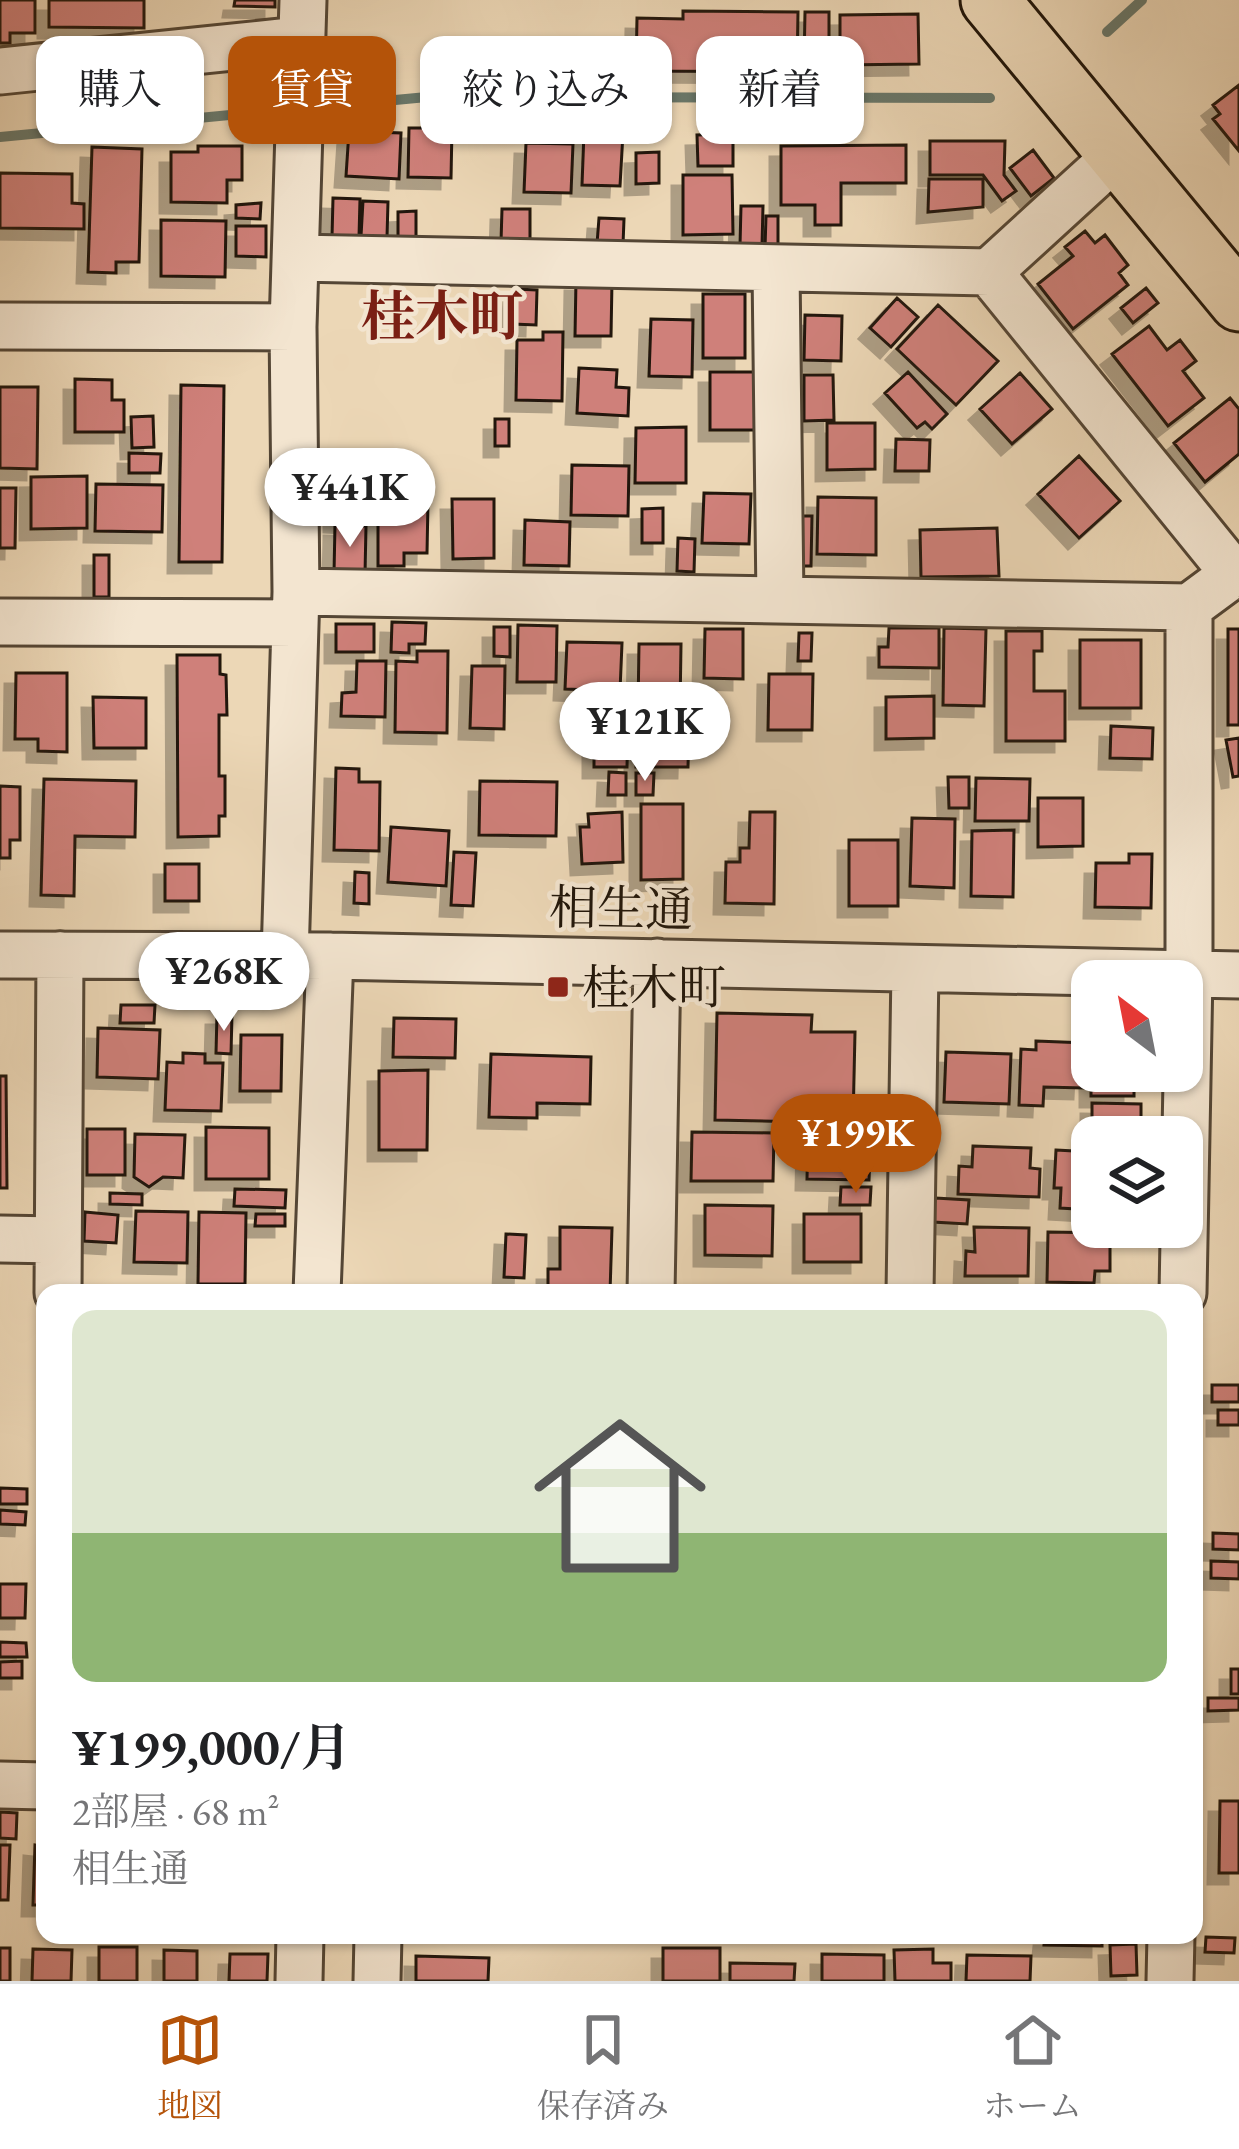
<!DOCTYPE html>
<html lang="ja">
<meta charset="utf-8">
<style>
:root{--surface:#fff;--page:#f6f6f6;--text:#202124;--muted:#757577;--line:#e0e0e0;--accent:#b45309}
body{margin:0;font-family:"EB Garamond","Noto Serif JP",serif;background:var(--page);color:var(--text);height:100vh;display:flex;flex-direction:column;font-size:45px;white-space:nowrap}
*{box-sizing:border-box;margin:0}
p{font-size:39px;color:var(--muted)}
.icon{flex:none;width:66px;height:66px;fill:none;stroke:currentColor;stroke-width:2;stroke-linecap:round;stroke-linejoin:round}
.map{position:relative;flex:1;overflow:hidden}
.sheet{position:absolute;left:36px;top:1284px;width:1167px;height:660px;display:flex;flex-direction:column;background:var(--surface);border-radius:24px;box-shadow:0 3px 9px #0004}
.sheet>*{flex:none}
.hud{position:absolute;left:36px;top:36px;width:1167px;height:108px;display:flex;gap:24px}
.needle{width:78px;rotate:328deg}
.controls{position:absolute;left:1071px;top:960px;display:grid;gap:24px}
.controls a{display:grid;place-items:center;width:132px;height:132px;border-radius:24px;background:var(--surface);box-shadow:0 3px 9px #0004;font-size:60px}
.price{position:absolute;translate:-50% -102px;padding:0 27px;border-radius:42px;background:#fff;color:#222;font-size:39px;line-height:78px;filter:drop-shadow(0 3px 6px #0008)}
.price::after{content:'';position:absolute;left:50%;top:72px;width:36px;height:27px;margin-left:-18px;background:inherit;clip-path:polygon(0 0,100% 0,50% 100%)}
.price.on{background:var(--accent);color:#fff}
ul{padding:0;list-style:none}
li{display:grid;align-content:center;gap:24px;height:636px;padding:0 36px}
li span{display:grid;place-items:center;height:372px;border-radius:24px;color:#555}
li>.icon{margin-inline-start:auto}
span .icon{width:216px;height:216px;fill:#fffc;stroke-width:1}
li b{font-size:51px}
.tag{padding:0 42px;border-radius:24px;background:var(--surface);box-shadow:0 3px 9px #0004;font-size:42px;line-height:108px}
.tag.on{background:var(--accent);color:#fff}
.tab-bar{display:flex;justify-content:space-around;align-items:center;height:168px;border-top:3px solid var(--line);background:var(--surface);font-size:33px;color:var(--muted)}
.tab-bar a{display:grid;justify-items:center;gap:6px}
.tab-bar .on{color:var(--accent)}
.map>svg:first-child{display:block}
</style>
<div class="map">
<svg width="1239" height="1981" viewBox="0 0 1239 1981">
<defs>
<filter id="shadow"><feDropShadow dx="-11" dy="11" stdDeviation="0" flood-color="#0004"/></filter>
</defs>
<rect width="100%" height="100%" fill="#ecd7b6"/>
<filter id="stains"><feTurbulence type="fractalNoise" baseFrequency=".00167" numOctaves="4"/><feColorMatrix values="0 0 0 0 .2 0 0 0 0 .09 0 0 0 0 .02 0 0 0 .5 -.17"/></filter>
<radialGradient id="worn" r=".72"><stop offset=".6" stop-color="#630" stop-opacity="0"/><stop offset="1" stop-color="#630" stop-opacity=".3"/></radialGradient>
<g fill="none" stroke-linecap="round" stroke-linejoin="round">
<!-- stream -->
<path stroke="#69786b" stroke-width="10" d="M1107,32l35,-32
M310,108l117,-11 563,1
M0,137l292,-28"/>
</g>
<!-- building -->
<path fill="#cf807a" stroke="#21160a" stroke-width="3" filter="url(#shadow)" d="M0,0h35v33h-25v10h-10z
M49,0h95v28l-95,-1z
M235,0h40v7l-41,-1z
M683,11l115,1 -1,60 -161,-1 1,-53 46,1z
M805,12h24v52h-25z
M918,14l1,50 -79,1v-50z
M1239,85v66l-26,-32 7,-5 -7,-9z
M409,128h43l-1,50 -43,-1z
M349,131l52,2 -2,46 -53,-3z
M584,132l39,1 -3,53 -38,-1z
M733,134v32h-35l-1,-31z
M930,141h75l-1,34 12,16 -14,10 -19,-26h-53z
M526,143l47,1 -2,49 -47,-1z
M906,145v38h-65v42h-26v-20h-34v-59z
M198,146h44v34h-15v23l-56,-1v-50h27z
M92,147l50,2 -3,113h-23v11l-28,-1z
M1033,150l21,28 -23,18 -21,-28z
M659,152v31l-23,1v-31z
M0,173l72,1v29l12,1v25l-84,-1z
M683,175h49l1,59 -50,1z
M929,179h54v28l-55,5z
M333,198l27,1 -1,38h-27z
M363,201l25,1 -1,35 -26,-1z
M261,203l-1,16 -24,-1v-13z
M741,206h22l-1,40 -22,-1z
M502,209h28v34l-29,-1z
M416,211v29h-18v-28z
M766,216h12v33l-13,-1z
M599,218l25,1 -1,26 -26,-1z
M161,220l65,1 -1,56 -64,-1z
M236,226h30v31l-30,-1z
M1085,231l10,12 10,-8 23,30 -9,8 9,12 -55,44 -35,-45 35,-28 -8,-9z
M576,280l36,1 -1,55h-36z
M1146,288l12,15 -25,20 -12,-15z
M515,289l22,1 -1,35 -23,-1z
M703,294h42v64h-42z
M897,298l21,19 -27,30 -21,-19z
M938,305l60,56 -42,44 -59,-56z
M805,315l37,1 -1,45 -37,-1z
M651,319l42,1 -1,57 -43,-1z
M1149,326l18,24 13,-10 16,21 -13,10 21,27 -36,28 -56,-72z
M543,332h20l-1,69 -46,-1 1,-60h26z
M579,368l38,2 -1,17 13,1 -1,28 -51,-3z
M710,372h49v58h-49z
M908,372l39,42 -15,15 -7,-7 -8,6 -32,-35z
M1020,373l32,36 -40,35 -32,-35z
M804,375h29l1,45 -30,1z
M75,379l37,1v20h12v32h-49z
M181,385l43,1 -2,176h-43z
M0,387h38l-1,82 -37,-1z
M1230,398l9,11v45l-34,28 -31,-39z
M153,416l1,31 -22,1 -1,-31z
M495,419h14v27h-14z
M827,423h48v46l-48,1z
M686,427v56h-51l1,-55z
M896,439l34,1 -1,31h-34z
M129,453l32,1 -1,19h-31z
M1079,456l41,45 -41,37 -41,-44z
M572,465l57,1 -1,50 -57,-1z
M87,476v52l-56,1v-52z
M96,484l67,1 -1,47 -67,-1z
M0,488h16l-1,60h-15z
M704,493l47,1 -2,50 -47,-1z
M818,497l58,1v57l-59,-1z
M452,499h42v59l-41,1z
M378,502h50l-1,51h-23v13h-26z
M335,508l21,1v13l-21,-1z
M663,508v35h-21v-34z
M800,516h12l-1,50h-12z
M525,520l45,2 -1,44 -45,-1z
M335,525l31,1 -1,48 -31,-1z
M997,528l2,48 -78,1 -1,-47z
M678,538l17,1 -1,33 -17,-1z
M94,555h15v42h-15z
M392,622l34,1 -1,21h-16v9l-18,-1z
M336,624h38v28h-38z
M518,625l39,1 -1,56h-39z
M494,627h16v30l-16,-1z
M889,628h50v40l-60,-1v-20h9z
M944,628l42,1 -2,77 -41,-1z
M705,629h38v50l-39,-1z
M1228,629h11v96h-11z
M1006,631h36v20h-8v40h31v50h-59z
M799,633h13l-1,28h-13z
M1080,640h61v68h-61z
M567,642l55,1 -2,48 -55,-2z
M639,644h42l-1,66 -42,-1z
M417,651h31l-1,82 -52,-1 1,-71 21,1z
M177,655h43v19l6,1 1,40h-8v61h6v40h-6v20l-41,1z
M357,661h29l-1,56 -44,-1 1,-23 14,-1z
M472,666h33l-1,63 -34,-1z
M16,673h51v79l-29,-1v-12h-23z
M769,674h44l-1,56h-44z
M934,696v42l-48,1v-42z
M93,697l53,1v50h-52z
M594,723h34l-1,44h-33z
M636,725h53l-1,42h-52z
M1111,726l42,2 -1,31 -42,-1z
M1239,738v38l-6,1 -7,-37z
M336,768l23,1v13h21l-1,69 -45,-1z
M609,772l17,1v22h-18z
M636,773h18l-1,22h-17z
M948,777h21v31h-20z
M976,778l54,1 -1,42h-54z
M44,779l92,2 -1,56 -60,-1 -1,60 -33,-1z
M480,781l77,1 -1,54 -77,-1z
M0,786l20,1v53h-10v18h-10z
M1038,798h45v48l-45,1z
M641,804h42v75l-42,1z
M622,812l1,50 -41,2 -2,-37h9l-1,-13z
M750,812h25l-1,92 -49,-1 1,-41h14v-14h9z
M912,818l43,1 -1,69 -44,-2z
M391,827l58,4 -3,55 -58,-4z
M1014,830l-1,67 -42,-1 1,-65z
M849,840h49v66h-49z
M454,852l22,1 -3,53 -22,-1z
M1129,854h23l-1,54 -56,-1 1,-44h33z
M165,864h34v37h-34z
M355,872l14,1v31l-15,-1z
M121,1005h34l-1,18h-34z
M717,1013l95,2 -1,17h44l-2,91 -138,-3z
M217,1014h15l-1,40 -15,-1z
M394,1018l62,1 -1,39 -62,-1z
M1091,1025l1,46h42v25h-43z
M98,1028l62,2 -2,49 -61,-2z
M241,1035h41l-1,56h-41z
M1036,1041l50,2 -2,45 -40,-1 -1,19 -24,-1 2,-56 15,1z
M946,1052l65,2 -2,50 -65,-2z
M183,1053l22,1v9h18l-2,48 -56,-1 2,-48 16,1z
M491,1054l100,3 -1,47 -53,-1v15l-48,-1z
M428,1070l-1,80h-48v-79z
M0,1076h6l1,112h-7z
M1092,1103l49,1v23l-49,-1z
M206,1127l63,1v51h-63z
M87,1129h38v46h-38z
M808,1130l63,1 -2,49 -62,-1z
M692,1132l82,1 -1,48h-82z
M135,1134l50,1 -2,43 -20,-1 -14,10 -15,-10z
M973,1146l58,2 -1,20 10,1 -1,28 -81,-3 1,-28 13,1z
M1056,1150l36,2v58l-32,-2 1,-20h-7z
M841,1187h30l-1,18h-30z
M235,1189l51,1 -1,18 -51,-2z
M110,1193l32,1v11l-32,-1z
M935,1198l34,2 -2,24 -34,-2z
M705,1205l68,1 -1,50 -67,-1z
M136,1211l52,1 -1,51 -53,-1z
M85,1212l33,3 -2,28 -32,-2z
M199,1212l47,1 -1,71h-47z
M256,1214h29v12h-30z
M804,1214h57v48h-57z
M560,1227l52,1 -2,65h-62v-24h12z
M974,1227l55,1 -1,48h-63l1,-25 9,1z
M1048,1232l62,1v38h-15l-1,12 -47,-1z
M506,1234l20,1 -2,43 -20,-1z
M104,1286l76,2v5h-77z
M1212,1385h27v17h-27z
M1218,1410h21v15h-21z
M0,1488l27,1v15h-27z
M0,1510l26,2 -1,13 -25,-1z
M1213,1533l26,1v16l-26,-1z
M1211,1561l28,1v17l-28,-1z
M0,1584h26l-1,34h-25z
M0,1642l26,1 1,14h-27z
M22,1661v17h-22v-16z
M1231,1669h8v25h-8z
M1208,1698h31v12l-31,1z
M1220,1801h19v72h-20z
M0,1812l17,1 -1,26 -16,-1z
M0,1845h10l-2,55h-8z
M35,1845l10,1v59h-12z
M1045,1935h57v11l-58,-1z
M1206,1937l29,1 -1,15 -29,-1z
M1136,1944l1,31 -26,1 -1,-31z
M99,1947h38v34h-38z
M0,1948h10v33h-10z
M663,1948h57v33h-57z
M33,1949l39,1 -1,31h-39z
M933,1949v14h18v18h-56l-1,-31z
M164,1950l33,1v30h-33z
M230,1954h38l-1,27h-38z
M822,1954l62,1v26h-62z
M967,1955l64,1 -1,25h-64z
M416,1956l73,2 -1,23h-72z
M730,1963l65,1 -1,17h-64z"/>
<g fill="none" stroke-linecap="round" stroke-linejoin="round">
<defs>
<path id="minor" d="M0,71l300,-31
M296,258l693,14 128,-117
M776,269l4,331
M989,272l245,302
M0,326l293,1
M296,592l893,15 50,-37
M0,622l294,1
M0,955l330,1 909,19
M285,957l11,-365 -3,-265 10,-327
M0,1239l58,1
M58,1293l2,-338
M317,1293l13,-337
M651,1293l6,-331
M910,1293l5,-324
M1183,1293l6,-319v-367
M0,1785l45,1
M299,1981l1,-46
M377,1981l1,-46
M1170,1981l1,-46"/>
<path id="major" d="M990,0l249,302"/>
</defs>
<!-- minor casing -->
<use href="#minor" stroke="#544635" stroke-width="51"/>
<!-- major casing -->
<use href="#major" stroke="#21160a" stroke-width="63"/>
<!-- minor -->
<use href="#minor" stroke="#f3e5d0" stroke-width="45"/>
<!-- major -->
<use href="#major" stroke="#ecd7b6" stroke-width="57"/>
</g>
<!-- markers -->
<rect fill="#8f2418" stroke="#f3e5d0" stroke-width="4.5" x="546" y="975" width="24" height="24" rx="6"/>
<g text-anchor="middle" stroke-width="9" stroke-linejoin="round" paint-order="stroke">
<!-- street labels -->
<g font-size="48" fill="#21160a" stroke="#f3e5d0">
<text transform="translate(621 908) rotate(1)" y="17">相生通</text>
</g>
<!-- poi labels -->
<g font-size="48" fill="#21160a" stroke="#f3e5d0" text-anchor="start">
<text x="582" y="1004">桂木町</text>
</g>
<!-- quarter labels -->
<g font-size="54" font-weight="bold" fill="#7a1f14" stroke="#f3e5d0">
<text x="442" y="335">桂木町</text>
</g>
</g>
<rect width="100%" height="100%" filter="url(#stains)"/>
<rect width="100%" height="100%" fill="url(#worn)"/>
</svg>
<div class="controls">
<a><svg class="needle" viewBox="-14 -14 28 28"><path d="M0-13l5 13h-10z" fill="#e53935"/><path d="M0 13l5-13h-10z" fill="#757577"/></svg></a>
<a><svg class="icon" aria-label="layers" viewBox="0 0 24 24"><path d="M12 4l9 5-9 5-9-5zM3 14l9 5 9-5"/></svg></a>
</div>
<b class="price" style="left:350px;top:550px">¥441K</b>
<b class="price" style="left:645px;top:784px">¥121K</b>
<b class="price" style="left:224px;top:1034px">¥268K</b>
<b class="price on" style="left:856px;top:1196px">¥199K</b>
<div class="hud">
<a class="tag">購入</a>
<a class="tag on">賃貸</a>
<a class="tag">絞り込み</a>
<a class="tag">新着</a>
</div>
<section class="sheet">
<ul>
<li><span style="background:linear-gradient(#dfe7d0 60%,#8fb573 0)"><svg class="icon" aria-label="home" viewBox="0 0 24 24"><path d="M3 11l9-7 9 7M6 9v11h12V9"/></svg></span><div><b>¥199,000/月</b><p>2部屋 · 68 m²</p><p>相生通</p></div></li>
</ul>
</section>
</div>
<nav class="tab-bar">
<a class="on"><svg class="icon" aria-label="map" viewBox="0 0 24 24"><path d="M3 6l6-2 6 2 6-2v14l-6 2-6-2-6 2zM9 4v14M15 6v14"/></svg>地図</a>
<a><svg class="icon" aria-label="saved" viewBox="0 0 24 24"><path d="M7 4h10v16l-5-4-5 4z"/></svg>保存済み</a>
<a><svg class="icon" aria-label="home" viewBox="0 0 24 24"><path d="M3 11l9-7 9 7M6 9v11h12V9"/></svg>ホーム</a>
</nav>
